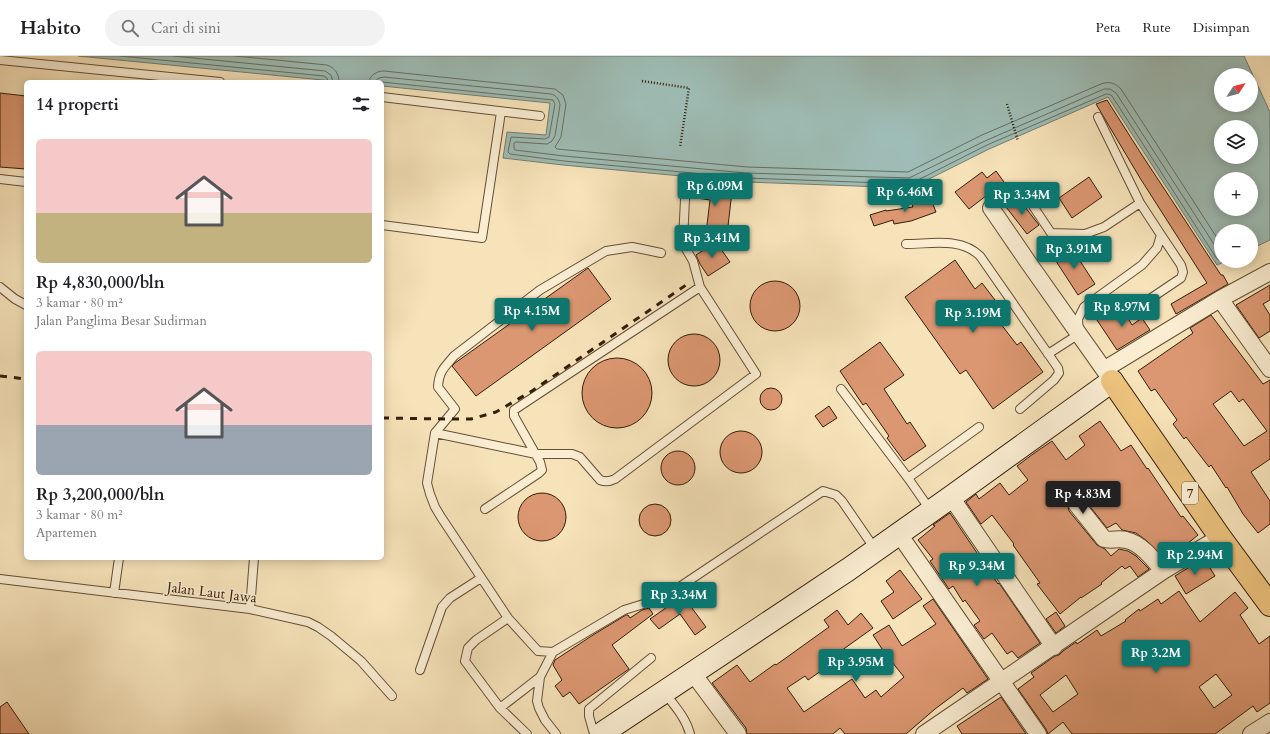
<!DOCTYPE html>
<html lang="id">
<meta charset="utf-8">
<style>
:root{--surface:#fff;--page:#f2f2f2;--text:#202124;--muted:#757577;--line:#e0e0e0;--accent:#0f766e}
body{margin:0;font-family:Cardo,serif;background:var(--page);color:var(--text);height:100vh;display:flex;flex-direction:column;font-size:15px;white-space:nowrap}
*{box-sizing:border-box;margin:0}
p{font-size:13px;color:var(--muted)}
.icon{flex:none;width:22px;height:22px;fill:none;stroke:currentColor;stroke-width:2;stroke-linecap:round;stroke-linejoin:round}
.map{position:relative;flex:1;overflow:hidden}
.details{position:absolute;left:24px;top:24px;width:360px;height:480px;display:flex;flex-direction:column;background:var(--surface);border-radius:6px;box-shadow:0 2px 10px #0003}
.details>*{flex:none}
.needle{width:26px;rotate:54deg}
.fabs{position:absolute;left:1214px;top:12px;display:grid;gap:8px}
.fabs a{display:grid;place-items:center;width:44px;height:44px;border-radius:50%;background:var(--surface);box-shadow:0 2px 10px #0003;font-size:20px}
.price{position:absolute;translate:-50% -34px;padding:0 9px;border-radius:4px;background:var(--accent);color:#fff;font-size:13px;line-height:26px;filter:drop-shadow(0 1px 2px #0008)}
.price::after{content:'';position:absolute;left:50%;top:24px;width:12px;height:9px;margin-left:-6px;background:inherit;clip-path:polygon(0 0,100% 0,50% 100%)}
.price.on{background:#222;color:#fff}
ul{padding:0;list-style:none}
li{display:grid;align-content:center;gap:8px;height:212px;padding:0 12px}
li span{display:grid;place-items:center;height:124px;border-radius:6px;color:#555}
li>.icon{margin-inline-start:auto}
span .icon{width:72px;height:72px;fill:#fffc;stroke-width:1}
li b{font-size:17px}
h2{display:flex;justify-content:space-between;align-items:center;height:48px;padding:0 12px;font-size:17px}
header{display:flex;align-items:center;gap:24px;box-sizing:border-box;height:56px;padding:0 20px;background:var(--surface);border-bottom:1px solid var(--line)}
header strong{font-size:19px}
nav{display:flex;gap:22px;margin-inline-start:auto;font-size:14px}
.search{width:280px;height:36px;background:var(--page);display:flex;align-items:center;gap:10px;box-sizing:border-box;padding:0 14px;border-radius:22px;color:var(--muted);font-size:15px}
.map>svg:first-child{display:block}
</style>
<header>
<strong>Habito</strong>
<div class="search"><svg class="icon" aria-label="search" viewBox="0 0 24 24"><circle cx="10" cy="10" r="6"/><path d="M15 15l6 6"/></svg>Cari di sini</div>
<nav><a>Peta</a><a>Rute</a><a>Disimpan</a></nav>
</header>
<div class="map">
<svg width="1270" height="678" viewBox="0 0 1270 678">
<rect width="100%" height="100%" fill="#f7e3ba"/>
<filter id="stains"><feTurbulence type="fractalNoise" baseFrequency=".005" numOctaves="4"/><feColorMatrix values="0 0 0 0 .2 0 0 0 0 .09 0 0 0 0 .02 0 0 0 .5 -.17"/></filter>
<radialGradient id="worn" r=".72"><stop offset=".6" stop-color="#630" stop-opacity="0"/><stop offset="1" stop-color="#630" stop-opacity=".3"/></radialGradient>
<!-- water -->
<path fill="#9ebdb6" stroke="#737d70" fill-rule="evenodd" d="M78,0h1166l26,56v128l-19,9v-18h-30v30h5l-9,4 -109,-168 -119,52 -78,39 -165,-6 -183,-17 -60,-7 4,-26 39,3 4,-32 -168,-17v-4h-39zM1221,19h30v30h-30zM1221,71h30v30h-30zM1221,123h30v30h-30z"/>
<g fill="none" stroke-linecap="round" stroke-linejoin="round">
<!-- shore -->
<path stroke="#686e5e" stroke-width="1" d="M120,0l204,20 3,2 1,4
M173,0l152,15 6,4 2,7
M235,0l92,9c8,3 12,9 12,17
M368,26c3,-7 8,-11 16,-11l171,18 8,6 3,9 -5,33 -6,10 2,2 190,18 161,5 74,-37 119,-51c8,-3 14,-1 20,5l100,155
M374,26l5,-4 5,-1 167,17c5,1 8,5 9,11l-5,31 -3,5 -5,3 -31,-2 -2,1v5l1,2 49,6 182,17 163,5 76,-37 119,-52h6l6,4 103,159 2,1
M382,26l171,18 2,4 -6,33 -4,2 -34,-2 -3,15 2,2 54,7 182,17 164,6 77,-39 119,-51h3l3,2 105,163h4"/>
</g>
<!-- building -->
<path fill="#db9771" stroke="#331e07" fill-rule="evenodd" d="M0,37l26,3v73l-26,-2z
M1107,44l33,52 81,123h2l5,9 -52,30 -5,-10 36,-21 -67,-105 -44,-74z
M996,115l8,11 -35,27 -14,-17 27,-20 5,6z
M1089,121l13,20 -30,21 -13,-20z
M692,127l14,2 -1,3 27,3 -5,44 -21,-2 4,-33 -20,-3z
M930,141l6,15 -25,9 -17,3 -1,-4 -19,6 -4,-11 16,-5v1l27,-4 -1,-3z
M1018,142l21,27 -12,9 -21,-27z
M716,186l14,20 -22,14 -8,-12 -4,-9z
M1069,188l26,40 -17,11 -26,-40z
M955,204l20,29 7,-6 13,17 -8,6 30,39 4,-3 22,30 -50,37 -27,-39 -6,4 -55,-77z
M588,212l23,31 -135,97 -24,-30 3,-3z
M750 250a25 25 0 1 1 50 0a25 25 0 1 1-50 0Z
M1270,229v15l-7,4 7,11v16l-11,7 -23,-33z
M1119,249l5,7v4l4,2 4,7 10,-7 8,12 -33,20 -20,-30z
M1211,259l52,69 7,-4v79l-19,13 19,29v23l-12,9 -15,-19 -16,-27 -1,1 -15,-23 -2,2 -23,-30 -2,2 -11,-15 4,-4 -22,-31 -4,2 -13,-20 55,-38 -3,-5zM1231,335l8,11 4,-3 24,32 -23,15 -31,-42z
M668 304a26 26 0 1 1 52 0a26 26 0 1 1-52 0Z
M880,286l24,33 -20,14 23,35 3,-2 16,24 -22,15 -17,-23 2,-2 -23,-33 -3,2 -23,-34z
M582 337a35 35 0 1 1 70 0a35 35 0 1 1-70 0Z
M760 343a11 11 0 1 1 22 0a11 11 0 1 1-22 0Z
M829,350l8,12 -14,9 -8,-11z
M1100,365l21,30 10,-6 16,24 1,-1 33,49 2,-1 15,19 -17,14 -16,10 -18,-18 -11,-8 -14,-3 -6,-7 -9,5 -23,-29 -3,-3h-5l-5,1 -3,5v5l1,4 28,34 8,4 6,7 8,-7 9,2 8,5 13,13 -11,8 -8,-11 -5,3 -3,-3 -21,17 1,1 -21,14v-1l-21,17 -23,-30 3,-1 -27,-38 1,-1 -22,-29 -11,9 -15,-22 10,-8 3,5 21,-16 9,12 19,-15 -11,-14 16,-12 19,-13 14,19 19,-15 -6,-9z
M720 396a21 21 0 1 1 42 0a21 21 0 1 1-42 0Z
M661 412a17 17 0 1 1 34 0a17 17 0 1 1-34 0Z
M518 461a24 24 0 1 1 48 0a24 24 0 1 1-48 0Z
M639 464a16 16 0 1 1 32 0a16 16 0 1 1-32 0Z
M950,457l48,71 1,-1 41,60 -22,15 -6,-7 -5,3 -15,-21 -8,6 -10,-14 6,-4 -15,-21 -2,2 -10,-16 -4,3 -19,-28 3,-2 -15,-19 17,-14 -2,-1z
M1204,502l11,18 -29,18 -11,-18z
M900,514l22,29 -29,20 -12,-18 13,-9 -8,-11z
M1179,535l21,31 35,-30 13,16 -8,7 19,29 11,-8v67l-13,9 -4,-6 -38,28h-143l-9,-12 -15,12 -2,-5 -28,-40 16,-12 -3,-4 24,-17 4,-1 4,-4 13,-9 1,2 20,-14 4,6 25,-15 -1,-1 14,-11 1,2 18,-12 3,5zM1216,618l16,21 -18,13 -15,-21zM1066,619l12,19 -25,18 -13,-17z
M683,540l23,31 -11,8 -15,-21 -21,15 -9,-10z
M933,543l55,80 -21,14 -4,-5 -28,21 -29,25h-61l-5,-6 -7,6h-86l-1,-6 -34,-45 25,-18 13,17 25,-18 1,1 53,-38 -5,-7 13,-10 11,15 13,-12 12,15 -42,30 3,4 -26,18 -3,-4 -18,12 17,24 48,-33 13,19 11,-8 5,7 23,-20 -20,-25 -11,-17 16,-10 13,21 34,-22 -13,-18z
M649,552l4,6 -41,31 17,24 -50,35 -9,-12 -7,5 -8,-11 7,-6 -9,-15 2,-5 38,-25 33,-20h2l2,3 12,-8z
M1056,556l9,14 -9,7 -10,-14z
M1001,641l25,37h-64l-5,-8z
M7,646l22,32h-29v-27z"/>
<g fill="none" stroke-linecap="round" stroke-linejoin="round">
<defs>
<path id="service" d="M0,4l220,22
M382,41l158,19
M0,123l26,3
M1021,132l30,45 34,1 19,-7 36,-24
M382,169l100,13 19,-126
M906,188c25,0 55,-7 74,12l78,112 1,5 -5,7 -34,29
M0,231l15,12 11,6
M1129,257l52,-35 2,-6 -2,-7 -20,-30
M1048,298l31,-20 -1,-15 6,-12 58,-42 15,-17 4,-13 -21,-32 -42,-86
M841,333l67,89 23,33
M435,377l101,21h36l8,3 20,23c5,2 9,2 15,-1l141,-105 -56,-87 -7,-26 -7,-12 -3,-8 2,-42
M908,422l71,-51
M485,453l54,-36 3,-3 -2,-8 -26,-46v-6l186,-123
M0,523l250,30 58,13 10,5 13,9 30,25 31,35
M114,537l5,-35
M250,553l4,-51
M508,562l-32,22 -8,8 -3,13 35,47 27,26
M553,596l-15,-1 -30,-33 -67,-101 -6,-10 -5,-13 -3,-11 8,-50 20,-24 -17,-22c1,-16 6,-19 16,-31l86,-66 66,-39 26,-4 29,6
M420,614l22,-63 8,-9 31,-20
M664,636c10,13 22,26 26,42
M500,652l40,-31
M556,678l-11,-14 -6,-12 -2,-7 3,-24 13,-25 71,-42 39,-12 160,-107 13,4 6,6 33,48
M594,678l-5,-18v-7l62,-51"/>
<path id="minor" d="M991,152l37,54 84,119
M1220,243l50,70
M1105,313l115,-70 50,-27
M951,441l103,150
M1077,449l27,34c6,2 15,-1 22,1 15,3 28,20 37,31
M899,478l139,200
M692,616l46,62
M924,678l239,-163 57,-34
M1251,678l19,-12"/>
<path id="secondary" d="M601,678l248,-165 102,-72 161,-116"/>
<path id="trunk" d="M1112,325l108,156 50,68"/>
</defs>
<!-- service casing -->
<use href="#service" stroke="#644f34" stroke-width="10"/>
<!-- minor casing -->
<use href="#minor" stroke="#644f34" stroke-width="18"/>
<!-- secondary casing -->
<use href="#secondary" stroke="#331e07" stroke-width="24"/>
<!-- trunk casing -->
<use href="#trunk" stroke="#331e07" stroke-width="24"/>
<!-- path -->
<path stroke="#331e07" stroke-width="2.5" stroke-dasharray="1 2" stroke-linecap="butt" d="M642,25l47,7 -9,59
M1007,48l11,37"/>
<!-- service -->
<use href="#service" stroke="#faedd2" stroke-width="8"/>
<!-- minor -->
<use href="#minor" stroke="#faedd2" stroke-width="16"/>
<!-- secondary -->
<use href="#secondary" stroke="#faedd2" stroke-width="22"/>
<!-- trunk -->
<use href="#trunk" stroke="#ecc27d" stroke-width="22"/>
<!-- rail -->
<path stroke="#331e07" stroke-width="3" stroke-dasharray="7 7" stroke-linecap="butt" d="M0,320l26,3
M382,362l65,1h24l25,-7 36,-21 157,-108"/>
</g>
<g text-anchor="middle" stroke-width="3" stroke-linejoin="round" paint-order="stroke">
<!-- shield labels -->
<rect fill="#faedd2" stroke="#6f5c44" stroke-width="1" x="1182" y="426" width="16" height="22" rx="3"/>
<g font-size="13" font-weight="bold" fill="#331e07">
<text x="1190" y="442">7</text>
</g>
<!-- street labels -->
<g font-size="14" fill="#331e07" stroke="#faedd2">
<text transform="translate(212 536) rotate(7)" y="5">Jalan Laut Jawa</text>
</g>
</g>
<rect width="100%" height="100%" filter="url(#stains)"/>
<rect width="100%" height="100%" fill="url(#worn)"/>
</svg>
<div class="fabs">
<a><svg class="needle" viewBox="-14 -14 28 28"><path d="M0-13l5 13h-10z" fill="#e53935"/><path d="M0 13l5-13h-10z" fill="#757577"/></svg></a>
<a><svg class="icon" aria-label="layers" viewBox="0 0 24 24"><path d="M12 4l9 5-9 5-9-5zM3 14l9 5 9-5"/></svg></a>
<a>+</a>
<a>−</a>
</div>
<b class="price" style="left:715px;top:151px">Rp 6.09M</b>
<b class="price" style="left:905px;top:157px">Rp 6.46M</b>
<b class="price" style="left:1022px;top:160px">Rp 3.34M</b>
<b class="price" style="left:712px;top:203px">Rp 3.41M</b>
<b class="price" style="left:1074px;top:214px">Rp 3.91M</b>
<b class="price" style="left:1122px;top:272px">Rp 8.97M</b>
<b class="price" style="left:532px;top:276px">Rp 4.15M</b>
<b class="price" style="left:973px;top:278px">Rp 3.19M</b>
<b class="price on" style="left:1083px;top:459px">Rp 4.83M</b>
<b class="price" style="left:1195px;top:520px">Rp 2.94M</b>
<b class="price" style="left:977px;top:531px">Rp 9.34M</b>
<b class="price" style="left:679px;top:560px">Rp 3.34M</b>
<b class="price" style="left:1156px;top:618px">Rp 3.2M</b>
<b class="price" style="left:856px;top:627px">Rp 3.95M</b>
<section class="details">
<h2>14 properti<svg class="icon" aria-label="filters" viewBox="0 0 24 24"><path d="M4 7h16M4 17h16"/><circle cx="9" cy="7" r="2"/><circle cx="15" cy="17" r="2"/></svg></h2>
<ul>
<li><span style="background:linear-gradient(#f6c9c9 60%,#c2b280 0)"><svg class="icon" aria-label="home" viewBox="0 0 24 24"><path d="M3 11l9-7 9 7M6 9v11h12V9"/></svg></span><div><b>Rp 4,830,000/bln</b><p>3 kamar · 80 m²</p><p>Jalan Panglima Besar Sudirman</p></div></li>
<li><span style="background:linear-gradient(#f6c9c9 60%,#9aa5b1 0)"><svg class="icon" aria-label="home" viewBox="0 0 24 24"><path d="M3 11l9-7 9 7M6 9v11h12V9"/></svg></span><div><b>Rp 3,200,000/bln</b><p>3 kamar · 80 m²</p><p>Apartemen</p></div></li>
</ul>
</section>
</div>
